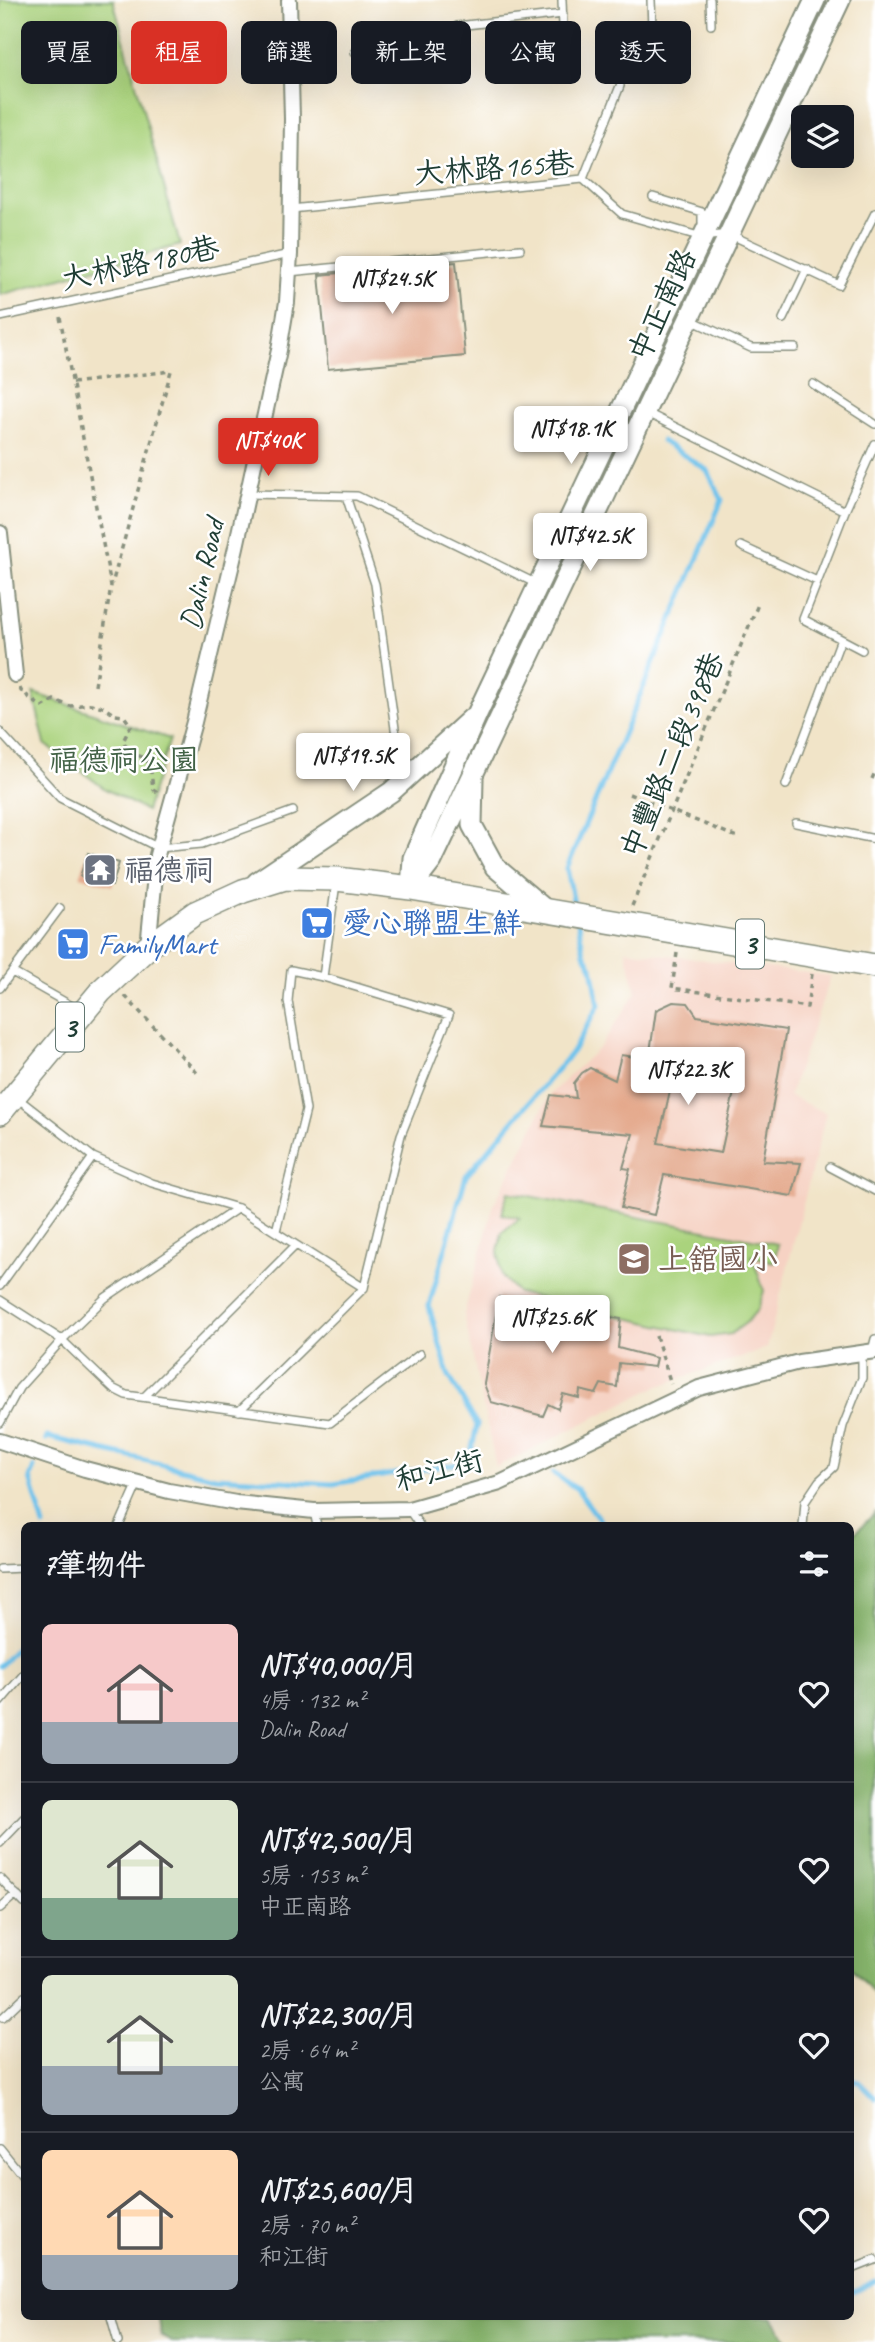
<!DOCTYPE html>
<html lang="zh-TW">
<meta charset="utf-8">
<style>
:root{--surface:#171b24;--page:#242831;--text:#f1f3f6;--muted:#9ea1a6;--line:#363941;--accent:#d93025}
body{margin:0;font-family:Caveat,"LXGW WenKai TC",sans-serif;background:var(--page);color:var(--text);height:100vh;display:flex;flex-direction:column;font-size:26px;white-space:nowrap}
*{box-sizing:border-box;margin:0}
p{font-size:23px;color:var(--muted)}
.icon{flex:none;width:38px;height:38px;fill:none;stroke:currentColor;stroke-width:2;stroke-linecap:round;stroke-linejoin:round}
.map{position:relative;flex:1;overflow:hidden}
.drawer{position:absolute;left:21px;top:1522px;width:833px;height:798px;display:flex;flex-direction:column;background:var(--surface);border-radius:10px;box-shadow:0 7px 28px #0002}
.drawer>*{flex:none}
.top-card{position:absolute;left:21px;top:21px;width:833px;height:63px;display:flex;gap:14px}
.controls{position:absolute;left:791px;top:105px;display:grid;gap:14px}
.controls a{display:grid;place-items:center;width:63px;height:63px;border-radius:10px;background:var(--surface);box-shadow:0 7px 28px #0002;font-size:35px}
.price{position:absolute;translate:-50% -60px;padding:0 16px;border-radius:7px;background:#fff;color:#222;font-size:23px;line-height:46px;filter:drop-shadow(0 2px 4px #0008)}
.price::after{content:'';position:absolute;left:50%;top:42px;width:21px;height:16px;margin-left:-10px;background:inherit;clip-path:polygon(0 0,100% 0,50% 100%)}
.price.selected{background:var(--accent);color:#fff}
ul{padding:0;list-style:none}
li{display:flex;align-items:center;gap:21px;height:175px;padding:0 21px}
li+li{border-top:2px solid var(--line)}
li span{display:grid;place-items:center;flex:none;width:196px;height:140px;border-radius:10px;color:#555}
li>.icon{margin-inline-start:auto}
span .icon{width:84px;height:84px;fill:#fffc;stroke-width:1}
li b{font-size:30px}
h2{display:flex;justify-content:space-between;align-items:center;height:84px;padding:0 21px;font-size:30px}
.chip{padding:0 24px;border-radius:10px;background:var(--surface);box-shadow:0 7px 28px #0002;font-size:24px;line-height:63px}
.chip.selected{background:var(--accent);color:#fff}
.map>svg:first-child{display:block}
</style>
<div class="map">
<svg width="875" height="2342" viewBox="0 0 875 2342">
<rect width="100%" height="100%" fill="#fff"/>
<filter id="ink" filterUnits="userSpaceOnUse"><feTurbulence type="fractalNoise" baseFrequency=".0143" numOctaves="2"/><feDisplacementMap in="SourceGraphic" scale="14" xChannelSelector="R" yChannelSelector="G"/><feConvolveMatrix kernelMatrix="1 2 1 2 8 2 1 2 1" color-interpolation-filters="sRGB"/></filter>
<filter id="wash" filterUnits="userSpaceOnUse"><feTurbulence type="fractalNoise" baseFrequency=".00686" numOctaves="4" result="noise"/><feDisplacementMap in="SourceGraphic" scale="28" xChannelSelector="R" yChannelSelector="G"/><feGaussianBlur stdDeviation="1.57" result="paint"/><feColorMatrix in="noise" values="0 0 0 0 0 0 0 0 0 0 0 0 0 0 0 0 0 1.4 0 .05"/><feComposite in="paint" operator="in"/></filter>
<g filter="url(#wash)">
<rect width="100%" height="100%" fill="#f1e4c8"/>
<!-- built -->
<path fill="#f6d2c3" d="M626,950l205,26 -42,120 37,17 -59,235 -111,39 -160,80 -32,-153 30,-110 56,-110 50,-47 36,-54z"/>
<!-- green -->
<path fill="#aad37d" stroke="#648858" stroke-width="2" d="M0,0h113l67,245 -180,50z
M33,693l137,46 -24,72 -41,-22 -60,-45z
M508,1192l270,52 -4,18 -22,-6 12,35 -6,18 -11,13 -16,12 -21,3 -192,-44 -16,-17 -4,-24 4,-20 18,-14 -18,-4z"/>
<!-- forest -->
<path fill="#87b56c" stroke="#537950" stroke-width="2" d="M875,1513v482l-24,-27 -1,-430z
M159,2317h613l16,25h-616l-11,-6z"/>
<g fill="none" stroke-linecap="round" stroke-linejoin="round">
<!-- stream -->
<path stroke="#6fc3ec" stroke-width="5" d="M575,910l-8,-42 155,-368 -15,-30 -45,-29
M46,1440l1,-3 168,40 118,7 136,-22 8,-37 -29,-51 -19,-68 37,-130 107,-125 26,-46 -7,-38 -8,-14 -6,-30
M34,1467l-4,11 14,48
M553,1473l24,16 27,37
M0,1666l24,-27
M850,2080l9,2 16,16
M850,2291l4,1 21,-11"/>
</g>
<g id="blocks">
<!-- building -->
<path fill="#e4a98c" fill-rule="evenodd" d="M456,262l9,94 -137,13 -9,-94z
M88,853l31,10 -7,23 -32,-10z
M673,1002l15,1 9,13 89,14 -23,131 38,2 -9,33 -128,-21 -10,40 -33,-7 9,-39 -7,-1 10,-34 -90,-8 8,-31 25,3 -2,-15 8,-10 8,-5 25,12 6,-25 28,4 7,-49zM679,1052l62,7 -20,94 -63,-10z
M499,1297l122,22 -3,29 38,10 -2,9 -35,-4 -2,24 -16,-3 -5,10 -16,-4 -1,8 -16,-4 -5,15 -10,-5 -5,12 -52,-14 -7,-18z"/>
</g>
</g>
<g filter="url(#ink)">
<use href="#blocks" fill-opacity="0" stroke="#88907e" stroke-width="2"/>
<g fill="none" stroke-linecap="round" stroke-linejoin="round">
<defs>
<path id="service" d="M562,0l2,55
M651,0l1,28
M710,0l1,25
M355,52l65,-4 37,-22 106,-12
M583,179l37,-93
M653,197l49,15v10
M291,209l292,-30 39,35 80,23 27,-3 110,51 36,-72
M289,272l231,-23
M0,317l290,-63
M689,319l62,29h44
M783,319l24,-50
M813,384l62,40
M645,412l200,99
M247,494l110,2 180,88
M346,496l29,88 27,195
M741,546l76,35
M862,650l-59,-31 42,-108 30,-67
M0,732l60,66 99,50 43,-4 91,-33
M786,785l55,-146
M796,823l79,16
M336,883l-13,94 126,38 -48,120 -37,153
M12,972l67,38
M0,988l60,-80
M16,1097l77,60 59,26 86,25 126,80
M830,1167l45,24
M276,1231l30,-121 -18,-109 3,-31 32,7
M0,1286l93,-129
M0,1300l62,40 50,48 14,7 204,28 90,-69
M872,1351l3,-12
M144,1397l152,-152
M239,1411l125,-123
M0,1423l19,-35 43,-48 43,-42 133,-90
M409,1510l11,16
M314,1511l3,15
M119,1526l19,-43
M803,1526l2,-24 14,-21 15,-14 9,-41 19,-48v-25
M0,1569l24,-1
M0,1702l24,-28
M0,1843l24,-25
M0,1878l24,25
M0,1908l16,-14
M3,2017l21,-20
M0,2148l24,30
M850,2270l25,-10
M111,2317l7,25"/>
<path id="minor" d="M0,533l15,142
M148,947l9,-92 37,-133 42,-175 43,-197 8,-48 3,-48 2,-135 -3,-119
M0,1441l85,28 84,22 67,12 78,8 95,-2 91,-26 199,-95 100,-26 76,-11"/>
<path id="tertiary" d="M473,778l-1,47 23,42 52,44
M257,882l134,-90 81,-74
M411,888l21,-27 408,-861
M411,888l2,-30 65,-146 337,-712"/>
<path id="primary" d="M0,1113l101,-122 47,-44 47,-34 48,-22 42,-13 52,1 74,9 464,78"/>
</defs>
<!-- service casing -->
<use href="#service" stroke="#88907e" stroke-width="10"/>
<!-- minor casing -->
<use href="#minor" stroke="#88907e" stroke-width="18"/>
<!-- tertiary casing -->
<use href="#tertiary" stroke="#88907e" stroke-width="23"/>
<!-- primary casing -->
<use href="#primary" stroke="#88907e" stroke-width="26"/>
<!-- path -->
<path stroke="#88907e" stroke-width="3.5" stroke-dasharray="5 5" stroke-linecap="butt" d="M60,317l51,269 -16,100
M72,383l99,-12 -59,213
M20,688l1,3 4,1 3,5 14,10 12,-7 16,6 21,-2 12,3 12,8 9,1 7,10 -8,15 7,12 16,5 5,13 2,18 6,4
M872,779l3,-7
M629,794l108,43
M632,906l127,-304
M677,953l-5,35 135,19 5,-33
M125,996l75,80
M656,1336l15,48"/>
<!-- service -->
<use href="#service" stroke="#fff" stroke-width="7"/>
<!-- minor -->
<use href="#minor" stroke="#fff" stroke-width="14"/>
<!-- tertiary -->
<use href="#tertiary" stroke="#fff" stroke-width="19"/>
<!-- primary -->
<use href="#primary" stroke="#fff" stroke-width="23"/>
</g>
</g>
<!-- icons -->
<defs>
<symbol id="temple-square" viewBox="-11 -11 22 22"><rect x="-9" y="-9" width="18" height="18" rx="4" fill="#6b7280" stroke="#fff"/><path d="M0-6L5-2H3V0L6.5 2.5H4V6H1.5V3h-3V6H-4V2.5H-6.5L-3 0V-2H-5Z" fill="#fff"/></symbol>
<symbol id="supermarket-square" viewBox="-11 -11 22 22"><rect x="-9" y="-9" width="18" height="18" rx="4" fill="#3f7fe0" stroke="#fff"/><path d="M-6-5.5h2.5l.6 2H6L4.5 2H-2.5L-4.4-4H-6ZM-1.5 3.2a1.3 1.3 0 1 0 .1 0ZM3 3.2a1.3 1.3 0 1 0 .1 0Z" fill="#fff"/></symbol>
<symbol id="school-square" viewBox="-11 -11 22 22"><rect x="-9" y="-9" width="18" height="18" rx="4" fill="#8d6e63" stroke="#fff"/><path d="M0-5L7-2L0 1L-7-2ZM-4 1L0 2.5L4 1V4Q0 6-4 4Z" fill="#fff"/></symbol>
</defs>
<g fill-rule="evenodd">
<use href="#temple-square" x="81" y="851" width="38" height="38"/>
<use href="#supermarket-square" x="298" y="904" width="38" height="38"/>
<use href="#supermarket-square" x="54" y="925" width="38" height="38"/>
<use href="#school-square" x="615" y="1240" width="38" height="38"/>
</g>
<g text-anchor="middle" stroke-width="5" stroke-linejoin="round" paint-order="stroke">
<!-- shield labels -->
<g fill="#fff" stroke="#627771" stroke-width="2">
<rect x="736" y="919.5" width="28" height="49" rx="5"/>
<rect x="56" y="1002.5" width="28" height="49" rx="5"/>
</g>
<g font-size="28" font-weight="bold" fill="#1f3d34">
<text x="750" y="954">3</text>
<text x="70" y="1037">3</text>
</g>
<!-- street labels -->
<g font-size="30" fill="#1f3d34" stroke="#fff">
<text transform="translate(494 168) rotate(-4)" y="10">大林路165巷</text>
<text transform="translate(140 263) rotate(-12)" y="10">大林路180巷</text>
<text transform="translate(662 305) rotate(-65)" y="10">中正南路</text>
<text transform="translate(202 574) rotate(-77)" y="10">Dalin Road</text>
<text transform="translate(672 755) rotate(-67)" y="10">中豐路二段398巷</text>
<text transform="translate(439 1470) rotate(-14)" y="10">和江街</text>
</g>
<!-- park labels -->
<g font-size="30" fill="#426246" stroke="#fff">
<text x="124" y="770">福德祠公園</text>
</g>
<!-- worship labels -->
<g font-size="30" fill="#5b616d" stroke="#fff" text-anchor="start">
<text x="124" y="880">福德祠</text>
</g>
<!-- shop labels -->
<g font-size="30" fill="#366cbe" stroke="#fff" text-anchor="start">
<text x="342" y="933">愛心聯盟生鮮</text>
<text x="98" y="954">FamilyMart</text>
</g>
<!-- education labels -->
<g font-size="30" fill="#785e54" stroke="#fff" text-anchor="start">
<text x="658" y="1269">上舘國小</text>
</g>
</g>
</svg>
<div class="controls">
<a><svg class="icon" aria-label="layers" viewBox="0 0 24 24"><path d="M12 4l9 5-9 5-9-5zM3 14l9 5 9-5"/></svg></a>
</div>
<b class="price" style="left:392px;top:316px">NT$24.5K</b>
<b class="price" style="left:571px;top:466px">NT$18.1K</b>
<b class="price selected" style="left:268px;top:478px">NT$40K</b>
<b class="price" style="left:590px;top:573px">NT$42.5K</b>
<b class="price" style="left:353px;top:793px">NT$19.5K</b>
<b class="price" style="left:688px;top:1107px">NT$22.3K</b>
<b class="price" style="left:552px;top:1355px">NT$25.6K</b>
<div class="top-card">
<a class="chip">買屋</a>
<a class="chip selected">租屋</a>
<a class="chip">篩選</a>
<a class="chip">新上架</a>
<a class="chip">公寓</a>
<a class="chip">透天</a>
</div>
<section class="drawer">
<h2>7筆物件<svg class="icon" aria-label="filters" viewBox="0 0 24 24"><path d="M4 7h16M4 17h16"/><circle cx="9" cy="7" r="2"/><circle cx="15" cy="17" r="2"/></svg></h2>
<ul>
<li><span style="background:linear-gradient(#f6c9c9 70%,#9aa5b1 0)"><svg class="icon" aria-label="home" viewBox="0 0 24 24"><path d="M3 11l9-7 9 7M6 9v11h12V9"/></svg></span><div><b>NT$40,000/月</b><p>4房 · 132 m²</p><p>Dalin Road</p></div><svg class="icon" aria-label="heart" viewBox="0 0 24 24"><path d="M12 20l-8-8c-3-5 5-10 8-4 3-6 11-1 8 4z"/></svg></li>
<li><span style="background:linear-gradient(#dfe7d0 70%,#7fa58c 0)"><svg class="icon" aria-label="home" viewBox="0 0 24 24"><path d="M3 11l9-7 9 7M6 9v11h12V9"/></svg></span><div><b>NT$42,500/月</b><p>5房 · 153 m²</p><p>中正南路</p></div><svg class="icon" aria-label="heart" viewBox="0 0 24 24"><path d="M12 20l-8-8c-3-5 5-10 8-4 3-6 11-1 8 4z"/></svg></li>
<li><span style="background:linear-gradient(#dfe7d0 65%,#9aa5b1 0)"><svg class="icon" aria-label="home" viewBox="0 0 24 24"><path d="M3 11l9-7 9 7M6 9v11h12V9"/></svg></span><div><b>NT$22,300/月</b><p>2房 · 64 m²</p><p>公寓</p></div><svg class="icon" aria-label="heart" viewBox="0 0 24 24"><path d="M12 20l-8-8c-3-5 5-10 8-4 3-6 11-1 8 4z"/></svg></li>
<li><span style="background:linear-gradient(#ffd9b3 75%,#9aa5b1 0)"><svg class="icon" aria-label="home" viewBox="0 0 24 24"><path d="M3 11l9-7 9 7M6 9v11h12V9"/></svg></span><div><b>NT$25,600/月</b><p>2房 · 70 m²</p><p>和江街</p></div><svg class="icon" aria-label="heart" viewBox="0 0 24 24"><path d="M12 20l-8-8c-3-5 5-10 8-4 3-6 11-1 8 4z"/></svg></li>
</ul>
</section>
</div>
